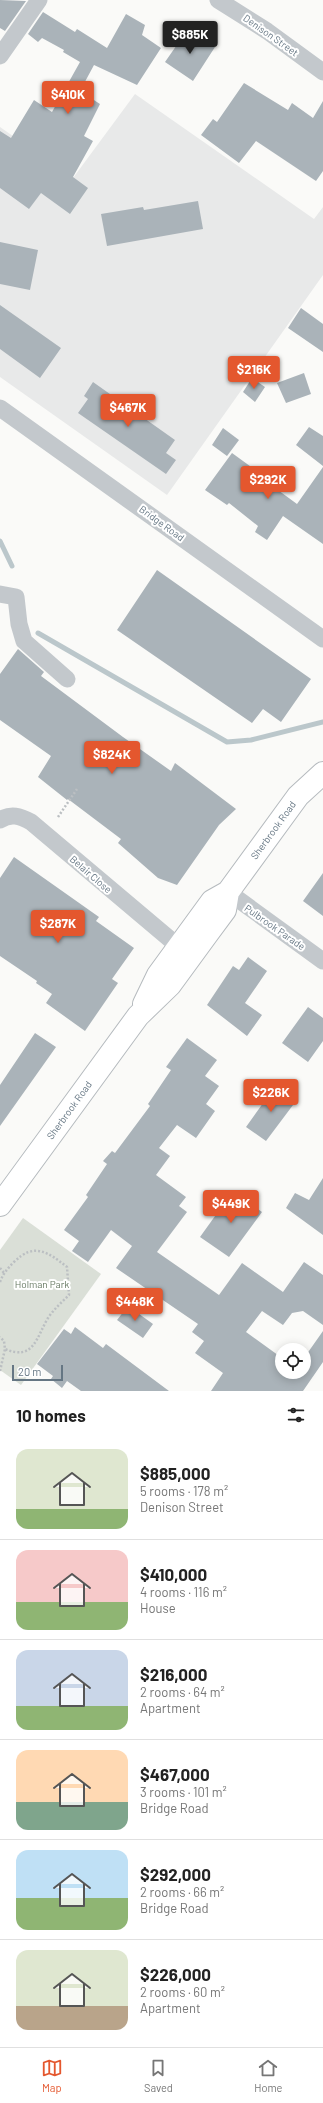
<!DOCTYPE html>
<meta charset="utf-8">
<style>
:root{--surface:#fff;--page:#f6f6f6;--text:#222;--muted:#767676;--line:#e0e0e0;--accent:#e4572e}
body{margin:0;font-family:Barlow,sans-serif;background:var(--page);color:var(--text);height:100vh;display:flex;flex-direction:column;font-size:15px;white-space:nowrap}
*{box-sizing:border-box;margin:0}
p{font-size:13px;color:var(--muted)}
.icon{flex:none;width:22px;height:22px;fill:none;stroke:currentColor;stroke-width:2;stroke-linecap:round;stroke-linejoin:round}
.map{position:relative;height:1391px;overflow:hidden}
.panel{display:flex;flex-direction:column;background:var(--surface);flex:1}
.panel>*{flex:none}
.controls{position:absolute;left:275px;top:1343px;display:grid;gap:8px}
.controls a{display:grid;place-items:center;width:36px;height:36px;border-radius:50%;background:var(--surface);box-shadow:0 2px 10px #0003;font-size:20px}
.scale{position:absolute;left:12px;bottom:10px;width:51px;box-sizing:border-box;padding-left:4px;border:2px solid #657683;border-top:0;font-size:11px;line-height:14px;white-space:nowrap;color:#657683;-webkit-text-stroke:3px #fff;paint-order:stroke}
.price{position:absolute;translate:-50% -34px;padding:0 9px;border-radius:4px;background:var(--accent);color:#fff;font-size:13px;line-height:26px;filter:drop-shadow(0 1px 2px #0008)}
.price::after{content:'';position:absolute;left:50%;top:24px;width:12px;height:9px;margin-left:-6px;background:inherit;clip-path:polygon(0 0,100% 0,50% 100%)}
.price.active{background:#222;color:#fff}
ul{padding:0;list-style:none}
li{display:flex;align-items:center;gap:12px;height:100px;padding:0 16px}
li+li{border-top:1px solid var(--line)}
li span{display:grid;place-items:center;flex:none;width:112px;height:80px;border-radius:12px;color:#555}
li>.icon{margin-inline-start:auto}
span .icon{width:48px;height:48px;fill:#fffc;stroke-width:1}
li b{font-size:17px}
h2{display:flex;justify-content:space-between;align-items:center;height:48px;padding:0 16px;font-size:17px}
.tabs{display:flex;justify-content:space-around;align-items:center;height:56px;border-top:1px solid var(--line);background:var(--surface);font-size:11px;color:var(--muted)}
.tabs a{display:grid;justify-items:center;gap:2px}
.tabs .active{color:var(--accent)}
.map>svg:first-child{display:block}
</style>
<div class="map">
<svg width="323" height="1391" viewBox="0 0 323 1391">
<rect width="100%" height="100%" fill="#fafaf8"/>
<!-- built -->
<path fill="#e8e9e9" d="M135,94l179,125 9,-12v68l-156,220 -167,-118v-250l73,51z"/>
<!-- green -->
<path fill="#dadfd7" d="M23,1218l78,56 -80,111 -21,-15v-120z"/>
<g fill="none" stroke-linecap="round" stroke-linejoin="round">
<!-- stream -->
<path stroke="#bbc7cb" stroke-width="5" d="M0,541l12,25
M38,633l189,109 24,-2 72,-18"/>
</g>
<!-- building -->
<path fill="#aab3b9" d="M0,0l26,1 -21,30 -5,-3z
M43,12l32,20 2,-3 30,19 19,-34 19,11 -3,10 19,13 -24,37 -43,-20 -14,26 20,13 -16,32 9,5 -20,36 15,11 -18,26 -29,-21 -12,16 -29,-21v-57l11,7 23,-38 18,12 28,-50 -17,-10 1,-2 -22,-12 -4,4 -10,-8z
M188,29l27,18 -22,34 -28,-19z
M244,83l44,27 4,-7 21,15 10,-17v70l-7,10 -60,-40 -17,22 -38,-28 12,-16 4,3z
M198,201l5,28 -96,17 -6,-32 42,-7 1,3z
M0,242l38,8 -8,40 -30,-6z
M0,305l61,43 -21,30 -40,-29z
M301,308l22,16v28l-35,-24z
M304,373l7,21 -25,9 -9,-20z
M252,378l13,9 -10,15 -12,-10z
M93,382l82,58 -9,13 10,7 -10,14 -88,-61 10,-14 -4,-3z
M309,427l14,9v30l-27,-21z
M223,428l16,12 -12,16 -15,-11z
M232,453l22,16 -2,2 45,33 26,-37v77l-40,-28 -16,24 -12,-8 3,-6 -29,-23 -2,2 -22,-15z
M157,570l154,109 -30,43 -18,-13 -11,14 -135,-93z
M18,649l26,23 -3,4 82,61 48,34 4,-8 61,46 -17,16 -42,60 -19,-7 -40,-35 3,-4 -53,-40 -1,1 -29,-23 13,-21 -51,-36v-46z
M14,857l85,60 -3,4 38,27 -22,31 6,4 -33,48 -39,-28 6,-9 -16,-11 1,-2 -37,-25v-78z
M323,873v43l-20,-15z
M248,957l19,14 -22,32 17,12 -15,21 -40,-31 26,-39 6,4z
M308,1007l15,11v23l-15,21 -26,-19z
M35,1033l21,14 -56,79v-41z
M187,1038l30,22 -12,16 14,10 -13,18 9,7 -19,27 -19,-13 -18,23 11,8 -14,19 30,22 -7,9 8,6 -30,40 62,43 23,-32 41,29 21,-30 19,13v50l-20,-14 -11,2 -9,12 -21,-14 -16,21 36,26v14h22v-14l19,-27v31l-20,29h-92l12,-18 -28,-20 9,-12 -12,-9 6,-8 -82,-56 16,-22 -21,-16 -23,32 -16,-11 7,-10 -15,-11 24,-33 -2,-2 21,-31 -4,-3 9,-10 3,2 35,-47 -2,-2 23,-34 -5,-3z
M276,1085l20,16 -30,40 -20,-14z
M323,1178v57l-37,-27 9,-15 14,7z
M233,1191l29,21 -33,45 -29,-20z
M128,1306l25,18 -10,14 -26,-18z
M75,1327l28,21 3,-4 63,47h-88l-14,-10 -5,7 -11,-9 2,-3 -16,-12 27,-35 7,5z"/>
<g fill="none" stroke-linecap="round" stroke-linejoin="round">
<defs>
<path id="major" d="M144,1004l14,-29 54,-74 16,-9 70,-96 25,-23
M0,1205l138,-189 32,-31 38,-52 17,-23 3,-18"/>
</defs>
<!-- major casing -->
<use href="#major" stroke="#b5babe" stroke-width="24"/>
<!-- path -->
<path stroke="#bbbfc2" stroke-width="2.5" stroke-dasharray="2 2" stroke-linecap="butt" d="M58,817l19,-28
M0,1268l4,5
M0,1282c3,-8 7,-13 14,-20 20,-20 34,-10 53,5l2,28c-7,7 -15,14 -21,23 -12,20 -14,43 -43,31l-1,-8 -4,-4
M0,1371l5,-22"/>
<!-- minor -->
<path stroke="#c3c8cc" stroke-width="17" d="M218,0l49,31 56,41
M0,56l39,-56
M0,408l323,231
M0,594l16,3 3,27 5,17 43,38
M0,820c11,-7 20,-4 31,2l147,124
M228,892l95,69"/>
<!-- major -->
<use href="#major" stroke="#fff" stroke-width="22"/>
</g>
<g text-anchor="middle" stroke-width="4" stroke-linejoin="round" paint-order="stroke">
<!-- street labels -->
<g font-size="10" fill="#657683" stroke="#fff">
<text transform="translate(271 35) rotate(35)" y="4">Denison Street</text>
<text transform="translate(162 523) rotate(36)" y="4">Bridge Road</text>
<text transform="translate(273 830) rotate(-54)" y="4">Sherbrook Road</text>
<text transform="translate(91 874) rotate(41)" y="4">Belair Close</text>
<text transform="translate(275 927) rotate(35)" y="4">Pulbrook Parade</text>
<text transform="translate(69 1110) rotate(-54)" y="4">Sherbrook Road</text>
</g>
<!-- park labels -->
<g font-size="10" fill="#687a64" stroke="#fff">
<text x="42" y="1288">Holman Park</text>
</g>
</g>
</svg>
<div class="controls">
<a><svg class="icon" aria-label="locate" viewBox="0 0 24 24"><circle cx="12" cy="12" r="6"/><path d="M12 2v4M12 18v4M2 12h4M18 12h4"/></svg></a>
</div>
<div class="scale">20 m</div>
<b class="price active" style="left:190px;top:55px">$885K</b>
<b class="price" style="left:68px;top:115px">$410K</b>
<b class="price" style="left:254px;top:390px">$216K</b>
<b class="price" style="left:128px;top:428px">$467K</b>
<b class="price" style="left:268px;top:500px">$292K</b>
<b class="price" style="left:112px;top:775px">$824K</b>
<b class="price" style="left:58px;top:944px">$287K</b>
<b class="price" style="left:271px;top:1113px">$226K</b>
<b class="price" style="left:231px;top:1224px">$449K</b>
<b class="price" style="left:135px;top:1322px">$448K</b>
</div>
<section class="panel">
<h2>10 homes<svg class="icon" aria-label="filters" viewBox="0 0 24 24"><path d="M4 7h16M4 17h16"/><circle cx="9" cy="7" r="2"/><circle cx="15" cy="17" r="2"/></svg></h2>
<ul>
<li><span style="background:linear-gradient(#dfe7d0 75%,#8fb573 0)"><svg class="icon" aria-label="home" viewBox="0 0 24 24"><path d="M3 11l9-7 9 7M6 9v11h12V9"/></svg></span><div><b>$885,000</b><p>5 rooms · 178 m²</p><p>Denison Street</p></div></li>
<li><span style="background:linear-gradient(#f6c9c9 65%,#8fb573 0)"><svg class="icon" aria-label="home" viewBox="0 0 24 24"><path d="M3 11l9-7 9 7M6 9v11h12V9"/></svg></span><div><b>$410,000</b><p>4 rooms · 116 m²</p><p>House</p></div></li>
<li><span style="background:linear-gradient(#c9d6e8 70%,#8fb573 0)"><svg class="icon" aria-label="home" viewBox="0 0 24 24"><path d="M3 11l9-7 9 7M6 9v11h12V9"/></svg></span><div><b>$216,000</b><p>2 rooms · 64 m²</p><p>Apartment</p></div></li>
<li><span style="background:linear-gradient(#ffd9b3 65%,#7fa58c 0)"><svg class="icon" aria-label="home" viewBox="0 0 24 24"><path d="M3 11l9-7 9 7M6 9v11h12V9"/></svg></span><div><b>$467,000</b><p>3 rooms · 101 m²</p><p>Bridge Road</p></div></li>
<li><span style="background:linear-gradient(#bfe0f5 60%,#8fb573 0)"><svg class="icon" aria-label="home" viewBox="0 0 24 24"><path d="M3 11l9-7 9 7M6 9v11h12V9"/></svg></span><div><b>$292,000</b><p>2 rooms · 66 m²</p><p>Bridge Road</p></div></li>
<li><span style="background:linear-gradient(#dfe7d0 70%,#b9a48a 0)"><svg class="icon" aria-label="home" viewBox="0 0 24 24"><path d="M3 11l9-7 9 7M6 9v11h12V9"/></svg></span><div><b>$226,000</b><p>2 rooms · 60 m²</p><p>Apartment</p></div></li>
</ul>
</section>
<nav class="tabs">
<a class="active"><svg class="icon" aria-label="map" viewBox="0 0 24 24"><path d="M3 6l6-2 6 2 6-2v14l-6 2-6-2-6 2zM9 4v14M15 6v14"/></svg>Map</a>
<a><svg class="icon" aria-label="saved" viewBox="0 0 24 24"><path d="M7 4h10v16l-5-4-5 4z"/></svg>Saved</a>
<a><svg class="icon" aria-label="home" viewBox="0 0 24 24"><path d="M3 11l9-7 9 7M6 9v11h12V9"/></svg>Home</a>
</nav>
